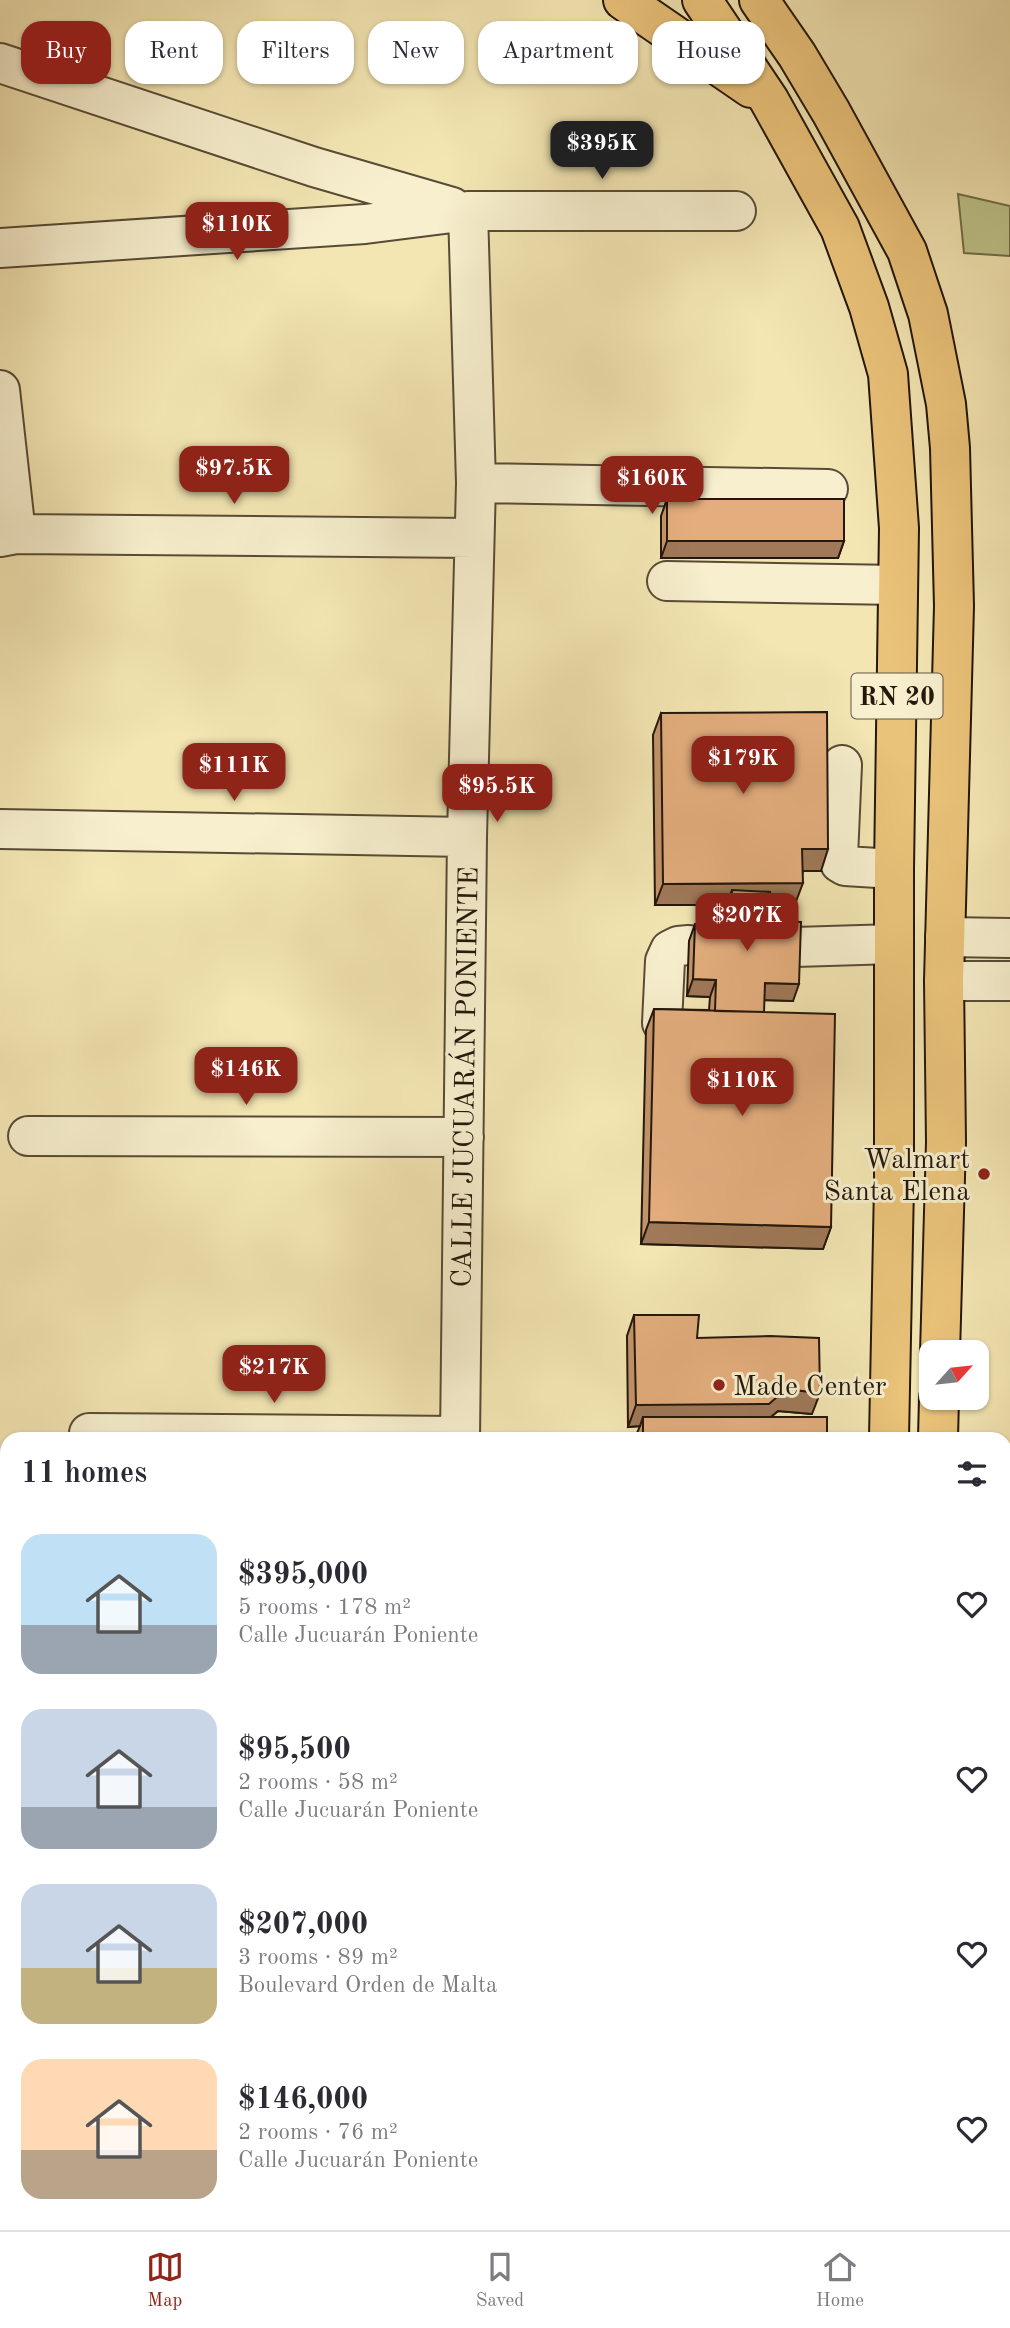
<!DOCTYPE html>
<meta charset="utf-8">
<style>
:root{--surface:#fff;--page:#f7f7f7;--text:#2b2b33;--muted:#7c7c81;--line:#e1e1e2;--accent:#8f2418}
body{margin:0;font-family:"Old Standard TT",serif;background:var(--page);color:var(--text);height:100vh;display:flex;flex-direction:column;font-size:26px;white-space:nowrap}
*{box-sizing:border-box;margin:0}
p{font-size:23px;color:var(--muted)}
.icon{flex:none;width:38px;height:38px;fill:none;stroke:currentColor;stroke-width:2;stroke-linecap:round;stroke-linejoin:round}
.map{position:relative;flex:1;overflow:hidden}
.details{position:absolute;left:0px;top:1432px;width:1012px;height:800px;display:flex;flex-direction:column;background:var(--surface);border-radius:21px 21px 0 0;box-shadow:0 2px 5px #0004}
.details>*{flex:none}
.top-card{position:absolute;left:21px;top:21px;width:970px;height:63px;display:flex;gap:14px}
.needle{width:46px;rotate:63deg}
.controls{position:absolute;left:919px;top:1340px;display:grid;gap:14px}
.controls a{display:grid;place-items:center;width:70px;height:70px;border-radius:14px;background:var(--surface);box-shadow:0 2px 5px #0004;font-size:35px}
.price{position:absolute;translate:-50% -60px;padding:0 16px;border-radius:14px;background:var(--accent);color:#fff;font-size:23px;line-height:46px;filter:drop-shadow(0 2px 4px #0008)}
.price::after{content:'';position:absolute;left:50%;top:42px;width:21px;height:16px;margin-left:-10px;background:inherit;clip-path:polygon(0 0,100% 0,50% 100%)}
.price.selected{background:#222;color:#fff}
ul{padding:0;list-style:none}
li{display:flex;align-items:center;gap:21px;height:175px;padding:0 21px}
li span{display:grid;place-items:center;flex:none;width:196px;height:140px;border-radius:21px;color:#555}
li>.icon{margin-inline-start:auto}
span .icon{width:84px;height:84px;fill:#fffc;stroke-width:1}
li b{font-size:30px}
h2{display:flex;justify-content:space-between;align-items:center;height:84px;padding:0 21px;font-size:30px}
.tag{padding:0 24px;border-radius:21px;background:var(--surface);box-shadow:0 2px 5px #0004;font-size:24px;line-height:63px}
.tag.selected{background:var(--accent);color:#fff}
.tab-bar{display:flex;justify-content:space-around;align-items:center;height:98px;border-top:2px solid var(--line);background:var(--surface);font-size:19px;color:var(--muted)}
.tab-bar a{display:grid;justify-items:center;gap:4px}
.tab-bar .selected{color:var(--accent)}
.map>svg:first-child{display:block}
</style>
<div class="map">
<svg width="1010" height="2230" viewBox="0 0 1010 2230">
<rect width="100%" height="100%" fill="#f3e6b3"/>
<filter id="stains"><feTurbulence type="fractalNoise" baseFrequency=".00286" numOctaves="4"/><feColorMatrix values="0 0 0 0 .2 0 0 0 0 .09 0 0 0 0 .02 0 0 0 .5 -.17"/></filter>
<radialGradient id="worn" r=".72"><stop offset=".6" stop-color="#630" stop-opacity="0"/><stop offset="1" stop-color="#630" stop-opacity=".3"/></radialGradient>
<!-- green -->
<path fill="#bec48a" stroke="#716e4a" stroke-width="2" d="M958,194l52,12v50l-46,-3z
M0,1875l7,23v326h3v6h-10z"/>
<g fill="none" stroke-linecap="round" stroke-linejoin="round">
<defs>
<path id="minor" d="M0,63l314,104 138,40
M0,248l365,-24 103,-13h268
M0,390l16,144
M476,483l352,6
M0,537l16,-3 457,4
M667,581l231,4
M842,765l-4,92 2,6 5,3 49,3
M0,829l467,8
M945,937l65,1
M795,947l99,-3
M944,981h66
M662,1023l3,-62 5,-11 8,-4 11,-1
M28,1136l436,1
M89,1433l371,3
M460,1438l7,-601 9,-354 -8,-272
M1004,1767h5
M1004,1937l6,2
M1004,1991h6
M459,2230v-6"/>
<path id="highway" d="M623,0l128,88
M702,0l67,100 71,128 29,79 19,67 11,154 -5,341v316l-5,253
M759,0l38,55 34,57 76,139 21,63 18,90 4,44 4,158 -10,375 2,161 -6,211
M938,1438l1,-40
M879,2230v-6
M926,2230v-6"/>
</defs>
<!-- minor casing -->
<use href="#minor" stroke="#584b35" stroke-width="42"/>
<!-- highway casing -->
<use href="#highway" stroke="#24170b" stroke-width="42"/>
<!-- minor -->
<use href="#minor" stroke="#f7efce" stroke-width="38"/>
<!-- highway -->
<use href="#highway" stroke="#eac37a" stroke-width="38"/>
</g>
<!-- wall -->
<path fill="#c3956c" stroke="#24170b" stroke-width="2" d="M667,499l177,42 -6,17h-177v-42z
M661,713l160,158h-18l-8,33h-25l-1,17 24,80 -29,-1v12l67,215 -8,22 -182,-5 5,-214 8,-21 55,1 1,-13 -23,-1 2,-55 6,-17 30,1 1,-20h-71l-2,-170z
M634,1315l63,23 115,76 -34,-3 -7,6 56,21h-192l5,-12 -12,1 -1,-91z
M1010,1528v89h-2l-3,-76z
M1010,1732v104l-2,-99z
M623,2224h110v6h-110z"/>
<!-- shaded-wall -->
<path fill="#9f7958" stroke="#24170b" stroke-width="2" d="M667,541h177l-6,17h-177z
M802,849h26l-7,22h-26z
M803,883l-8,21 -64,1 1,-15 -6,15h-71l8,-21z
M693,979l23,1 -6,17 -23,-1z
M765,983l34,1 -6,17 -34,-1z
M649,1222l182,5 -8,22 -182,-5z
M786,1389l34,4 -8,21 -34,-3 -17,14 -118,-8 -3,9 -12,1 8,-22z"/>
<!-- building -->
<path fill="#e3ad7d" stroke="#24170b" stroke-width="2" d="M667,499h177v42h-177z
M827,712l1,137h-26l1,34 -140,1 -2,-171z
M732,890l38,2 -1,29 32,1 -2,62 -34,-1 -1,29 -49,-1 1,-31 -23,-1 2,-55 36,1z
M654,1009l181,5 -4,213 -182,-5z
M634,1315h65l-2,23 73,-2 49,2 1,55 -34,-4 -17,15 -133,1z
M643,1417h184v21h-184z
M630,2224h103v6h-103z"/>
<!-- markers -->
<g fill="#8f2418" stroke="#f7efce" stroke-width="2.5">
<circle cx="984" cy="1174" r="7"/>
<circle cx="719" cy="1385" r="7"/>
</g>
<g text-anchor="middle" stroke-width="6" stroke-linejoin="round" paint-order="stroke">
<!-- shield labels -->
<rect fill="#f7efce" stroke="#635846" stroke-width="2" x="851.5" y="673.5" width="91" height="45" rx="5"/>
<g font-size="26" font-weight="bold" fill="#24170b">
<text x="897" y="705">RN 20</text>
</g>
<!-- street labels -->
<g font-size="28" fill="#24170b" stroke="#f7efce">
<text transform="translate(464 1077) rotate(-89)" y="10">CALLE JUCUARÁN PONIENTE</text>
</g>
<!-- poi labels -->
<g font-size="28" fill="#24170b" stroke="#f7efce" text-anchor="end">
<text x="970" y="1168">Walmart<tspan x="970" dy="32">Santa Elena</tspan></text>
<text x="733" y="1395" text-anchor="start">Made Center</text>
</g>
</g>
<rect width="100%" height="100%" filter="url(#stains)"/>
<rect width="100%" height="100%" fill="url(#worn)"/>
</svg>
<div class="controls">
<a><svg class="needle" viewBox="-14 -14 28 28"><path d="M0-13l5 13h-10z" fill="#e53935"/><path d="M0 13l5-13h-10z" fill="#7c7c81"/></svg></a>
</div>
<b class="price selected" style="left:602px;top:181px">$395K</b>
<b class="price" style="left:237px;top:262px">$110K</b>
<b class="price" style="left:234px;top:506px">$97.5K</b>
<b class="price" style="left:652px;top:516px">$160K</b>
<b class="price" style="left:743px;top:796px">$179K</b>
<b class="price" style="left:234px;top:803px">$111K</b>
<b class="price" style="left:497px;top:824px">$95.5K</b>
<b class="price" style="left:747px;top:953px">$207K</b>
<b class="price" style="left:246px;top:1107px">$146K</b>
<b class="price" style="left:742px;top:1118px">$110K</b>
<b class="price" style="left:274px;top:1405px">$217K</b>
<div class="top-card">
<a class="tag selected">Buy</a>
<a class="tag">Rent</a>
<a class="tag">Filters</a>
<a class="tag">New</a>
<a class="tag">Apartment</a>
<a class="tag">House</a>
</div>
<section class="details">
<h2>11 homes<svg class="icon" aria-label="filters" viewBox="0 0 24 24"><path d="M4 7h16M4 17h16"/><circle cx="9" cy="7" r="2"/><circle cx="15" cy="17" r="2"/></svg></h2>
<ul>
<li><span style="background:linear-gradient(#bfe0f5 65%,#9aa5b1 0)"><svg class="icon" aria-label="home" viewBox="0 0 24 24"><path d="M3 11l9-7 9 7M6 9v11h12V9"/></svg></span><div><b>$395,000</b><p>5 rooms · 178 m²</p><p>Calle Jucuarán Poniente</p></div><svg class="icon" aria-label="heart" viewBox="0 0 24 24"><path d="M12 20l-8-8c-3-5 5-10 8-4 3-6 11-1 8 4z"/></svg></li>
<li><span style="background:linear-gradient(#c9d6e8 70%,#9aa5b1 0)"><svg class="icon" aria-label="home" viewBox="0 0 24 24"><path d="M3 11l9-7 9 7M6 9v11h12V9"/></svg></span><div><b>$95,500</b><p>2 rooms · 58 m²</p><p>Calle Jucuarán Poniente</p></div><svg class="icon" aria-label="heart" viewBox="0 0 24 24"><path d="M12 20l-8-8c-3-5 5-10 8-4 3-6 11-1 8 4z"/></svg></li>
<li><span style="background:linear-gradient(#c9d6e8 60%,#c2b280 0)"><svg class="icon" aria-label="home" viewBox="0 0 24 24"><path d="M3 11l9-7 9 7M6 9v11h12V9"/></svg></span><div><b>$207,000</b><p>3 rooms · 89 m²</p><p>Boulevard Orden de Malta</p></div><svg class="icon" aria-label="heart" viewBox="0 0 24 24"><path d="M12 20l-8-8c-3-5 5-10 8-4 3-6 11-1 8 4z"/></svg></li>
<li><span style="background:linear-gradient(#ffd9b3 65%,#b9a48a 0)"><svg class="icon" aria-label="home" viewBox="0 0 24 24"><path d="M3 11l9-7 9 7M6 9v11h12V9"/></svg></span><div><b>$146,000</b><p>2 rooms · 76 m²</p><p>Calle Jucuarán Poniente</p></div><svg class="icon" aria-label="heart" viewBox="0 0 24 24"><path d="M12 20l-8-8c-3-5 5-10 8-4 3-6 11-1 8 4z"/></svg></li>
</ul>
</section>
</div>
<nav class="tab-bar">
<a class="selected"><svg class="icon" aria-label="map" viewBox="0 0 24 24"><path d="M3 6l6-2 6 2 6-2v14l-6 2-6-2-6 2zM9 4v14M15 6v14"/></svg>Map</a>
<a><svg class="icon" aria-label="saved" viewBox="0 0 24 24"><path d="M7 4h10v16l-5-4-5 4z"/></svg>Saved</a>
<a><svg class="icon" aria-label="home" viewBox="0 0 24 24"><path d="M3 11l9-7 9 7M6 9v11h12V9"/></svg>Home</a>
</nav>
